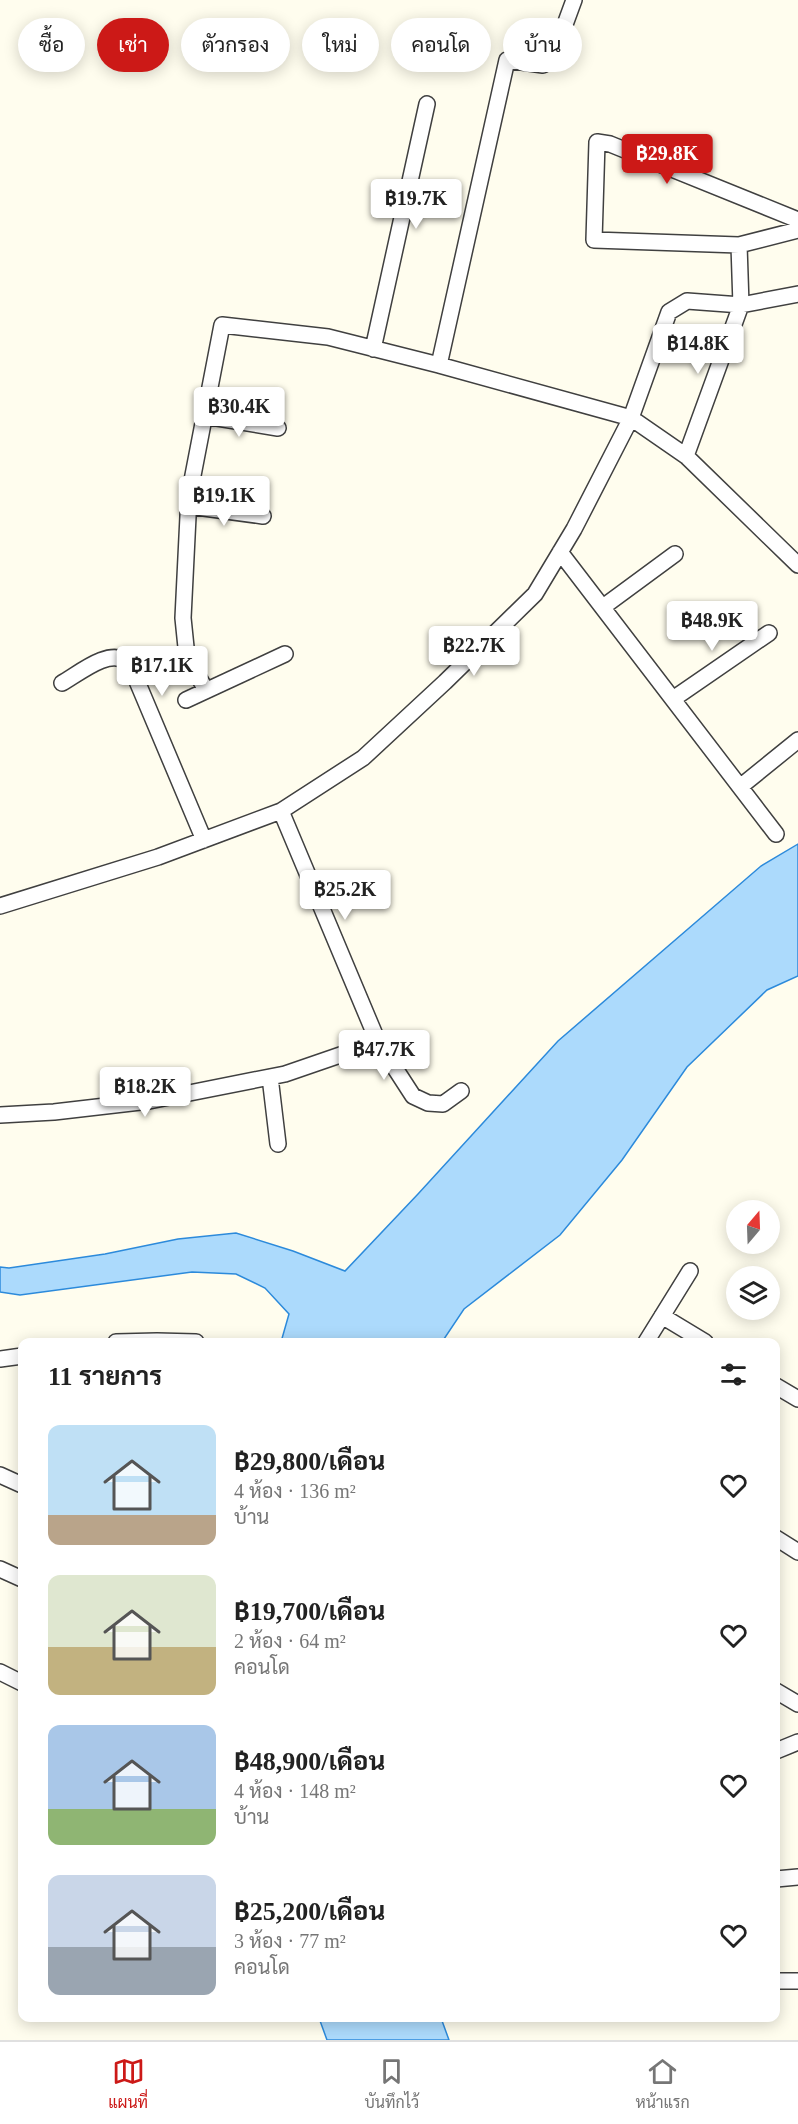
<!DOCTYPE html>
<html lang="th">
<meta charset="utf-8">
<style>
:root{--surface:#fff;--page:#f2f2f2;--text:#222;--muted:#767676;--line:#e0e0e0;--accent:#cc1917}
body{margin:0;font-family:"Times New Roman",Sarabun,serif;background:var(--page);color:var(--text);height:100vh;display:flex;flex-direction:column;font-size:22px;white-space:nowrap}
*{box-sizing:border-box;margin:0}
p{font-size:20px;color:var(--muted)}
.icon{flex:none;width:33px;height:33px;fill:none;stroke:currentColor;stroke-width:2;stroke-linecap:round;stroke-linejoin:round}
.map{position:relative;flex:1;overflow:hidden}
.sheet{position:absolute;left:18px;top:1338px;width:762px;height:684px;display:flex;flex-direction:column;background:var(--surface);border-radius:12px;box-shadow:0 3px 15px #0003}
.sheet>*{flex:none}
.banner{position:absolute;left:18px;top:18px;width:762px;height:54px;display:flex;gap:12px}
.needle{width:39px;rotate:19deg}
.controls{position:absolute;left:726px;top:1200px;display:grid;gap:12px}
.controls a{display:grid;place-items:center;width:54px;height:54px;border-radius:50%;background:var(--surface);box-shadow:0 3px 15px #0003;font-size:30px}
.price{position:absolute;translate:-50% -51px;padding:0 14px;border-radius:6px;background:#fff;color:#222;font-size:20px;line-height:39px;filter:drop-shadow(0 2px 3px #0008)}
.price::after{content:'';position:absolute;left:50%;top:36px;width:18px;height:14px;margin-left:-9px;background:inherit;clip-path:polygon(0 0,100% 0,50% 100%)}
.price.current{background:var(--accent);color:#fff}
ul{padding:0;list-style:none}
li{display:flex;align-items:center;gap:18px;height:150px;padding:0 30px}
li span{display:grid;place-items:center;flex:none;width:168px;height:120px;border-radius:12px;color:#555}
li>.icon{margin-inline-start:auto}
span .icon{width:72px;height:72px;fill:#fffc;stroke-width:1}
li b{font-size:26px}
h2{display:flex;justify-content:space-between;align-items:center;height:72px;padding:0 30px;font-size:26px}
.chip{padding:0 21px;border-radius:27px;background:var(--surface);box-shadow:0 3px 15px #0003;font-size:21px;line-height:54px}
.chip.current{background:var(--accent);color:#fff}
.dock{display:flex;justify-content:space-around;align-items:center;height:84px;border-top:2px solid var(--line);background:var(--surface);font-size:16px;color:var(--muted)}
.dock a{display:grid;justify-items:center;gap:3px}
.dock .current{color:var(--accent)}
.map>svg:first-child{display:block}
</style>
<div class="map">
<svg width="798" height="2040" viewBox="0 0 798 2040">
<rect width="100%" height="100%" fill="#fffdee"/>
<!-- water -->
<path fill="#acdafc" stroke="#2c8adb" stroke-width="1.5" d="M798,844v132l-31,14 -80,77 -65,93 -62,75 -96,74 -22,33h-161l8,-28 -24,-26 -29,-14 -44,-2 -172,23 -20,-3v-25l9,1 96,-14 73,-15 58,-6 57,18 52,20 73,-77 140,-153 203,-175z
M319,2018h122l8,22h-122z"/>
<g fill="none" stroke-linecap="round" stroke-linejoin="round">
<defs>
<path id="minor" d="M798,220l-188,-76 -13,-2 -3,98 145,5 59,-15
M373,349l54,-245
M439,365l68,-305 36,5 9,-5 22,-60
M205,416l73,12
M686,456l55,-151 -2,-60
M189,506l74,10
M560,552l216,282
M603,607l72,-53
M62,683c15,-8 48,-36 64,-21 4,2 6,8 8,12l70,166
M206,690l-19,-33 -4,-39 6,-122 33,-171 106,12 111,28 192,53 55,38 112,109
M673,699l96,-66
M186,700l99,-46
M740,787l58,-47
M281,811l97,231
M0,906l158,-49 123,-46 82,-53 82,-76 90,-88 39,-65 57,-111 38,-106 18,-11 54,4 57,-11
M270,1077l8,67
M0,1115l54,-3 95,-11 136,-27 93,-32 35,54 15,7 15,1 18,-13
M662,1316l43,26
M116,1342l41,-1 39,1
M646,1342l44,-71
M0,1359l22,-3
M776,1386l22,13
M0,1475l22,10
M776,1538l22,14
M0,1569l22,10
M0,1672l22,11
M776,1691l22,13
M776,1751l22,-9
M776,1879l22,-2
M776,1981h22"/>
</defs>
<!-- minor casing -->
<use href="#minor" stroke="#404040" stroke-width="18"/>
<!-- minor -->
<use href="#minor" stroke="#fff" stroke-width="15"/>
</g>
</svg>
<div class="controls">
<a><svg class="needle" viewBox="-14 -14 28 28"><path d="M0-13l5 13h-10z" fill="#e53935"/><path d="M0 13l5-13h-10z" fill="#767676"/></svg></a>
<a><svg class="icon" aria-label="layers" viewBox="0 0 24 24"><path d="M12 4l9 5-9 5-9-5zM3 14l9 5 9-5"/></svg></a>
</div>
<b class="price current" style="left:667px;top:185px">฿29.8K</b>
<b class="price" style="left:416px;top:230px">฿19.7K</b>
<b class="price" style="left:698px;top:375px">฿14.8K</b>
<b class="price" style="left:239px;top:438px">฿30.4K</b>
<b class="price" style="left:224px;top:527px">฿19.1K</b>
<b class="price" style="left:712px;top:652px">฿48.9K</b>
<b class="price" style="left:474px;top:677px">฿22.7K</b>
<b class="price" style="left:162px;top:697px">฿17.1K</b>
<b class="price" style="left:345px;top:921px">฿25.2K</b>
<b class="price" style="left:384px;top:1081px">฿47.7K</b>
<b class="price" style="left:145px;top:1118px">฿18.2K</b>
<div class="banner">
<a class="chip">ซื้อ</a>
<a class="chip current">เช่า</a>
<a class="chip">ตัวกรอง</a>
<a class="chip">ใหม่</a>
<a class="chip">คอนโด</a>
<a class="chip">บ้าน</a>
</div>
<section class="sheet">
<h2>11 รายการ<svg class="icon" aria-label="filters" viewBox="0 0 24 24"><path d="M4 7h16M4 17h16"/><circle cx="9" cy="7" r="2"/><circle cx="15" cy="17" r="2"/></svg></h2>
<ul>
<li><span style="background:linear-gradient(#bfe0f5 75%,#b9a48a 0)"><svg class="icon" aria-label="home" viewBox="0 0 24 24"><path d="M3 11l9-7 9 7M6 9v11h12V9"/></svg></span><div><b>฿29,800/เดือน</b><p>4 ห้อง · 136 m²</p><p>บ้าน</p></div><svg class="icon" aria-label="heart" viewBox="0 0 24 24"><path d="M12 20l-8-8c-3-5 5-10 8-4 3-6 11-1 8 4z"/></svg></li>
<li><span style="background:linear-gradient(#dfe7d0 60%,#c2b280 0)"><svg class="icon" aria-label="home" viewBox="0 0 24 24"><path d="M3 11l9-7 9 7M6 9v11h12V9"/></svg></span><div><b>฿19,700/เดือน</b><p>2 ห้อง · 64 m²</p><p>คอนโด</p></div><svg class="icon" aria-label="heart" viewBox="0 0 24 24"><path d="M12 20l-8-8c-3-5 5-10 8-4 3-6 11-1 8 4z"/></svg></li>
<li><span style="background:linear-gradient(#a9c7e8 70%,#8fb573 0)"><svg class="icon" aria-label="home" viewBox="0 0 24 24"><path d="M3 11l9-7 9 7M6 9v11h12V9"/></svg></span><div><b>฿48,900/เดือน</b><p>4 ห้อง · 148 m²</p><p>บ้าน</p></div><svg class="icon" aria-label="heart" viewBox="0 0 24 24"><path d="M12 20l-8-8c-3-5 5-10 8-4 3-6 11-1 8 4z"/></svg></li>
<li><span style="background:linear-gradient(#c9d6e8 60%,#9aa5b1 0)"><svg class="icon" aria-label="home" viewBox="0 0 24 24"><path d="M3 11l9-7 9 7M6 9v11h12V9"/></svg></span><div><b>฿25,200/เดือน</b><p>3 ห้อง · 77 m²</p><p>คอนโด</p></div><svg class="icon" aria-label="heart" viewBox="0 0 24 24"><path d="M12 20l-8-8c-3-5 5-10 8-4 3-6 11-1 8 4z"/></svg></li>
</ul>
</section>
</div>
<nav class="dock">
<a class="current"><svg class="icon" aria-label="map" viewBox="0 0 24 24"><path d="M3 6l6-2 6 2 6-2v14l-6 2-6-2-6 2zM9 4v14M15 6v14"/></svg>แผนที่</a>
<a><svg class="icon" aria-label="saved" viewBox="0 0 24 24"><path d="M7 4h10v16l-5-4-5 4z"/></svg>บันทึกไว้</a>
<a><svg class="icon" aria-label="home" viewBox="0 0 24 24"><path d="M3 11l9-7 9 7M6 9v11h12V9"/></svg>หน้าแรก</a>
</nav>
